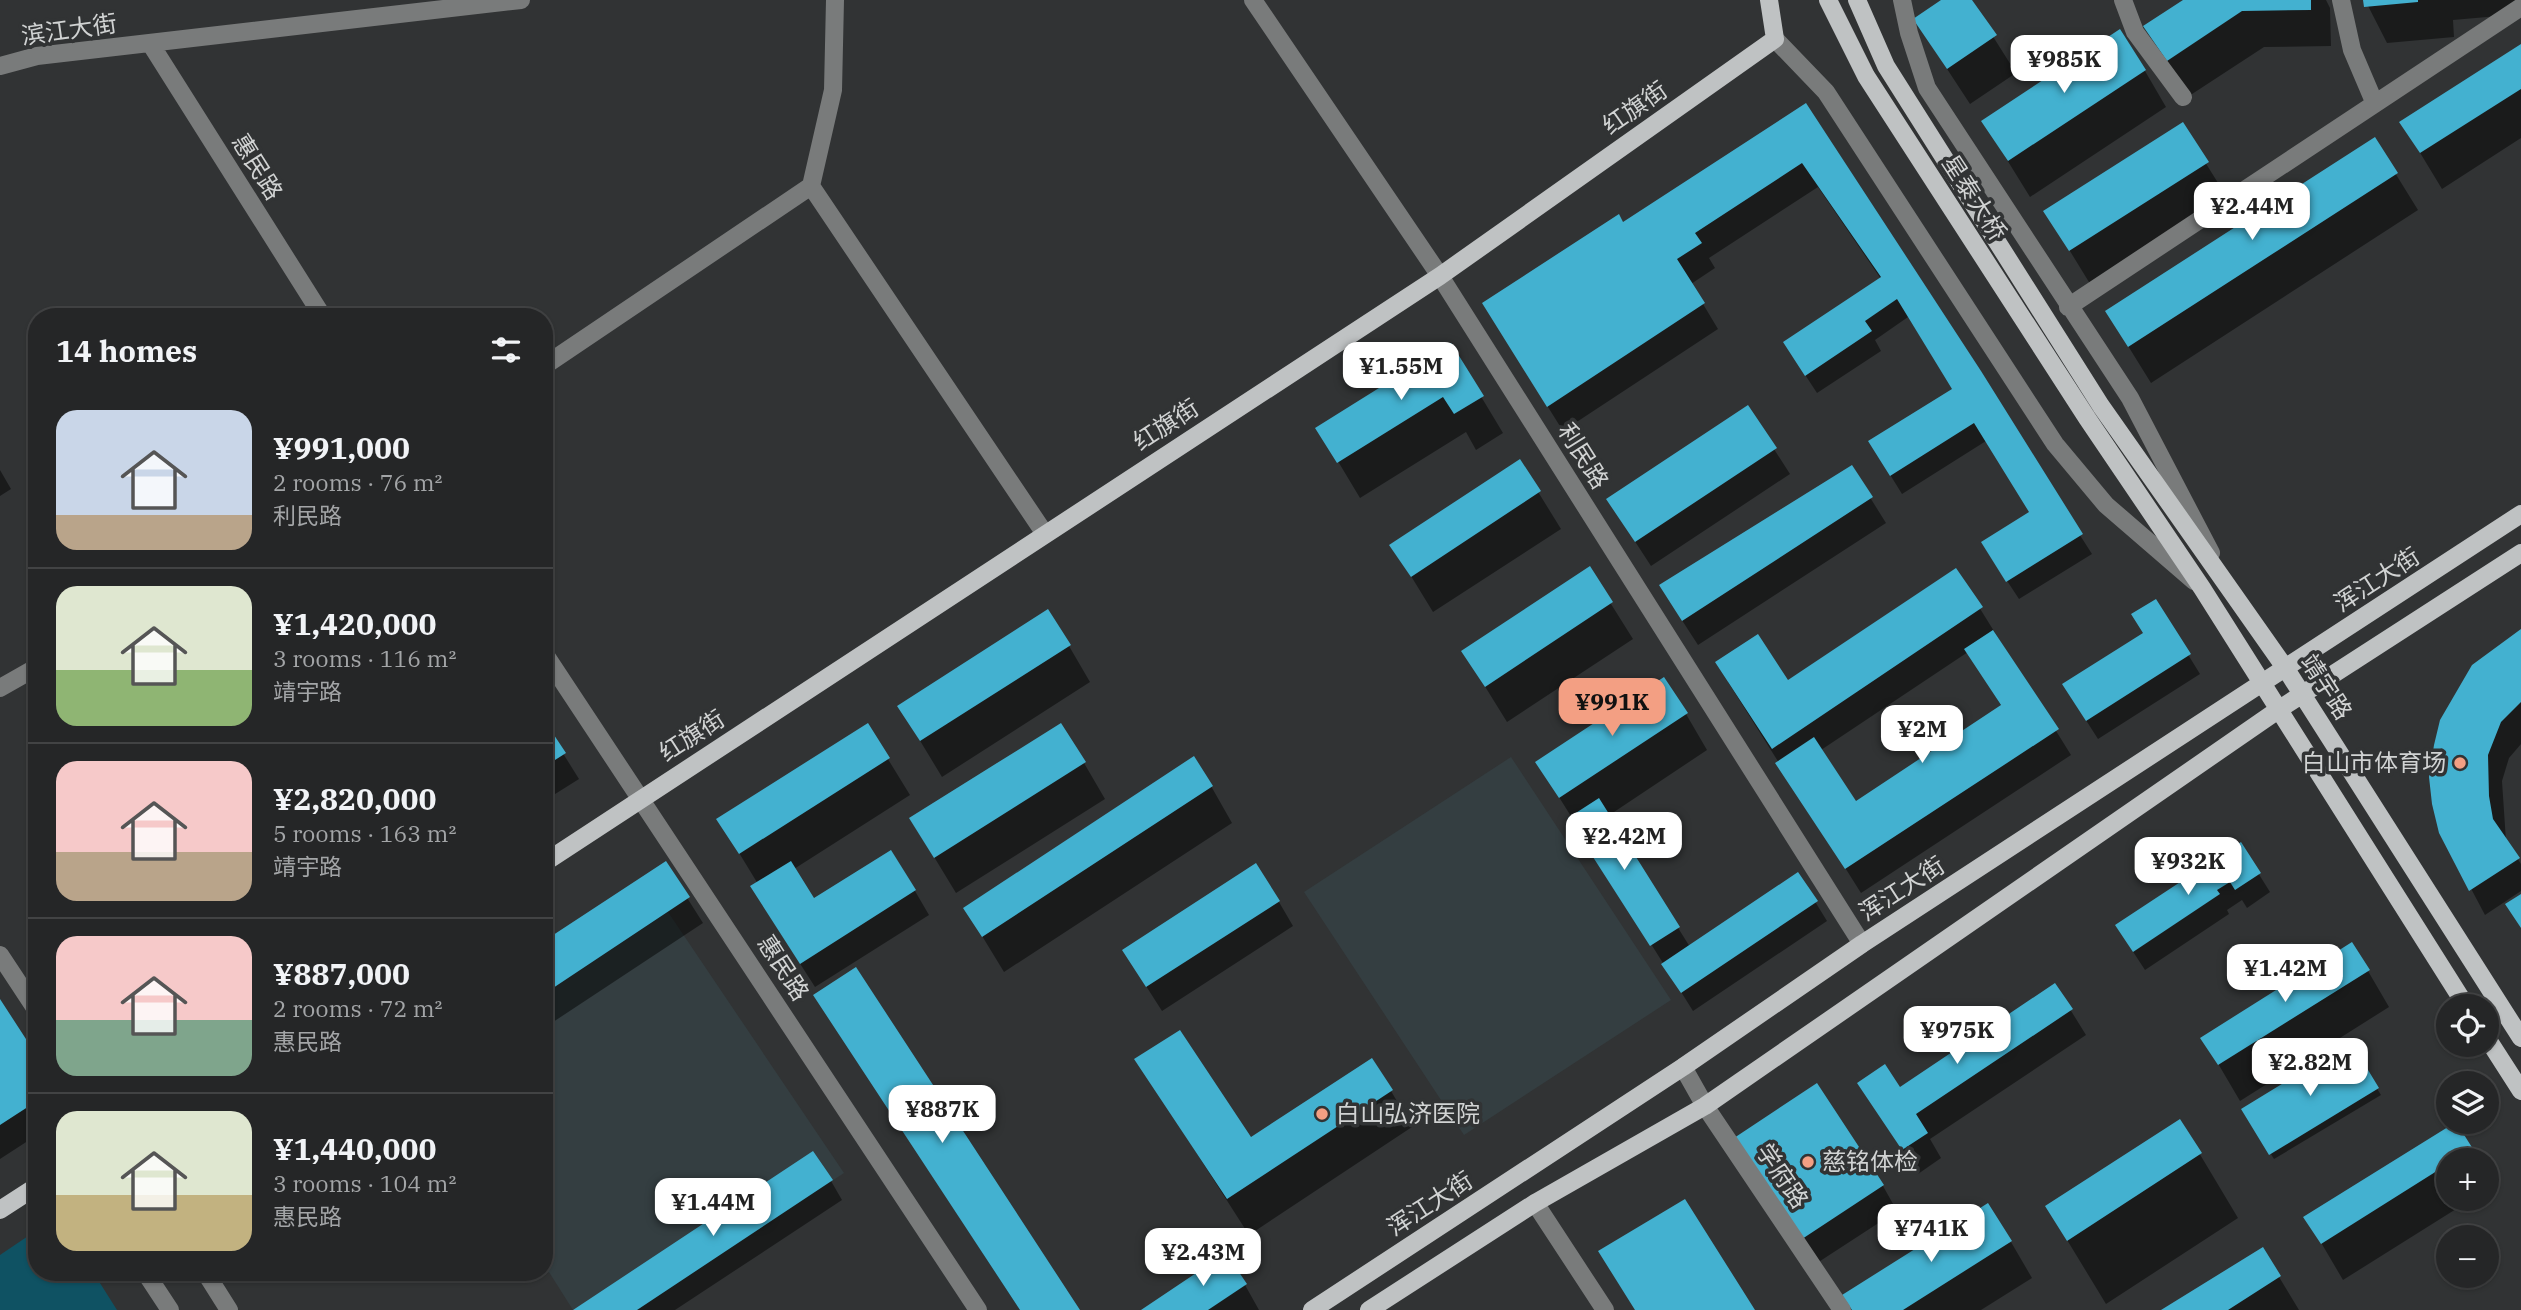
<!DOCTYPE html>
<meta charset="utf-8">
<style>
:root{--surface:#252627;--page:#2d2e2f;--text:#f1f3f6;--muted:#a3a5a7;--line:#424344;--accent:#f39f83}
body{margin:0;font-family:"IBM Plex Serif","Noto Sans SC",serif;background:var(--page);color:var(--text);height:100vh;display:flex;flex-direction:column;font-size:26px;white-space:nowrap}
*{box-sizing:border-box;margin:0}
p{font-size:23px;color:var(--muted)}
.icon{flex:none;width:38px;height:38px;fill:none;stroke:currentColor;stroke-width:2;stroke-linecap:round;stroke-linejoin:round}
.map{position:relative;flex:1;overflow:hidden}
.sheet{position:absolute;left:28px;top:308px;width:525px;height:973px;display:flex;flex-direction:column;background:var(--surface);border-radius:28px;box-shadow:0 2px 5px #0004,0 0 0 2px var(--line)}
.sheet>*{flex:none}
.tools{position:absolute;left:2436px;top:994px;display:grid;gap:14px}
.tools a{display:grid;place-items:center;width:63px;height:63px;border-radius:50%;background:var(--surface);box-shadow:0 2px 5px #0004,0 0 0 2px var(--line);font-size:35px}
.price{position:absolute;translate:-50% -60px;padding:0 16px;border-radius:14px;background:#fff;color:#222;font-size:23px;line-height:46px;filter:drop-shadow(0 2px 4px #0008)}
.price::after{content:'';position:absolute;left:50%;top:42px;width:21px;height:16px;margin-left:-10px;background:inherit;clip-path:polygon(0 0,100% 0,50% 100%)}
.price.selected{background:var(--accent);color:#111}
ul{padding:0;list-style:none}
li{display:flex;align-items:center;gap:21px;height:175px;padding:0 28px}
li+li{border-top:2px solid var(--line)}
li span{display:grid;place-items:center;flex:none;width:196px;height:140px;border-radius:21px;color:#555}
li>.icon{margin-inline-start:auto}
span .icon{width:84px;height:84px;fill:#fffc;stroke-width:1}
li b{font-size:30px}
h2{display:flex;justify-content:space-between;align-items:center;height:84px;padding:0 28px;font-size:30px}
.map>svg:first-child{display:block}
</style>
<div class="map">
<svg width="2521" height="1310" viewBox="0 0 2521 1310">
<rect width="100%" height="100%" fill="#313334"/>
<!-- built -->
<path fill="#343e41" d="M1511,757l160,243 -207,135 -160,-243z
M668,912l176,261 -207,137h-64l-24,-38 -13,7 -4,-7h12v-278z"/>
<!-- green -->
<path fill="#0f5263" d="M37,1230v42h56l24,38h-117v-55z"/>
<!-- shadow -->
<path fill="#0007" fill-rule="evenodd" d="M1944,0h26l46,73 -46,31 -55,-84z
M2186,0h140l4,8 1,38 -67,1 -75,49 -44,-69z
M2365,0h156v14l-68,6 1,17 -67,6z
M2521,46v92l-79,51 -40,-66z
M2145,71l21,36 -136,90 -47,-76z
M1805,105l287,449 -73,45 -25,-38 37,-48 -45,-72 -84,53 -21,-34 73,-70 -46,-73 -33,23 6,11 -64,42 -21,-32 85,-82 -63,-92 -109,71 6,10 -24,16 27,45 -155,102 -64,-102 123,-105z
M2182,125l46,74 -136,88 -46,-75z
M2374,139l44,71 -267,173 -44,-71z
M1450,345l53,88 -27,17 -10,-18 -106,66 -42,-70z
M1747,407l43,67 -139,92 -43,-66z
M1519,461l42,68 -128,83 -41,-67z
M1851,467l35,56 -188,122 -22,-34z
M0,470l11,19 -11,7z
M1589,569l44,70 -126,83 -44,-71z
M1956,570l115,185 -210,138 -133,-211h59zM1968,652l34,55 -146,96 -35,-53z
M2155,601l45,73 -102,65 -23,-36 69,-69z
M2521,631v113l-12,14 -7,23 4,60 15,23v27l-36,24 -44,-83 33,-165z
M1069,646l21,36 -148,95 -43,-71z
M1686,714l21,36 -99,66 82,131 108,-73 29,47 -134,90 -156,-249z
M544,723l35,56 -35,22z
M867,725l43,70 -116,74 20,31 101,-9 14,24 -114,72 -48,-75 -9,-28 -39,-64z
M1084,763l21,36 -149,94 -45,-74z
M1211,786l21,37 -228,149 -39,-64z
M2240,844l30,48 -23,16 -5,-8 -15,10 2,4 -84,56 -17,-26z
M665,863l38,60 -159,105v-85z
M1279,902l14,24 -131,85 -23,-36z
M2368,971l21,36 -149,94 -37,-63z
M2055,985l31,50 -156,104 11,19 -23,16 -59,-90 40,5z
M815,996l263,314h-58z
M0,1002l37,57v76l-37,24z
M2350,1045l31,50 -107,64 -31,-49z
M1137,1060l113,80 141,-49 21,36 -163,108z
M2180,1121l58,97 -132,86 -59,-97z
M2455,1123l22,37h-29v39h24l-129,81 -37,-63z
M1748,1165l135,21 14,25 -83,54z
M2487,1176l5,10 -5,4z
M831,1181l11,19 -167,110h-99z
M2011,1242l21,36 -51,32h-128z
M2262,1249l37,61h-134z
M1245,1285l14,25h-115z"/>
<!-- building -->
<path fill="#43b1d0" d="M1941,0h31l25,35 -50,34 -34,-50z
M2183,0h128v10l-69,1 -75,50 -24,-35z
M2363,0h55v2l-54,5z
M2120,29l26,41 -138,91 -27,-40z
M2521,44v45l-101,64 -21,-31z
M1806,103l175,268 102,163 -77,48 -25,-40 48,-30 -55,-89 -84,53 -22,-35 84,-52 -55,-90 -32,22 7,10 -67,45 -22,-34 98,-65 -79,-114 -107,70 7,10 -25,16 28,44 -158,104 -65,-104 137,-89 4,8z
M2183,122l26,40 -140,89 -26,-40z
M2375,137l23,36 -270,174 -23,-36z
M1451,343l33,53 -30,18 -11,-17 -106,66 -22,-35z
M1748,405l29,43 -142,94 -29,-43z
M1520,459l21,32 -130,86 -22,-32z
M1852,465l21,32 -191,124 -23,-36z
M1590,566l23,36 -128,85 -24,-36z
M1956,568l27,39 -211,142 -57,-87 43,-28 30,46z
M2156,599l35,55 -105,67 -24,-37 81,-51 -12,-19z
M1048,609l23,36 -151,96 -23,-35z
M2521,629v73l-20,20 -13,33 1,41 4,23 27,39 -51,33 -30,-58 -7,-29 -3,-27 5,-32 6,-25 32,-55z
M1993,630l66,99 -214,140 -70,-106 39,-26 42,64 145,-96 -37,-56z
M1664,677l24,36 -129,85 -24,-36z
M544,720l22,33 -22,14z
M868,723l22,35 -151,96 -23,-35z
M1061,723l25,39 -152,96 -25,-40z
M1194,756l19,30 -231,151 -19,-29z
M1599,798l81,129 -30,19 -82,-128z
M2241,842l20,31 -26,17 -5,-8 -13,8 3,4 -87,58 -18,-27z
M891,850l25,40 -116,74 -50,-78 41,-25 23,37z
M666,861l24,36 -146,97v-53z
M1256,863l24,38 -134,86 -24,-37z
M1798,872l20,29 -137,92 -20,-29z
M2521,894v34l-16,-24z
M2352,942l18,28 -152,95 -18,-27z
M856,967l224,343h-60l-207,-315z
M2055,983l18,26 -157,105 12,19 -26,17 -45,-67 28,-19 15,23z
M0,999l37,57v45l-37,24z
M1180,1030l71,107 121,-79 21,32 -166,109 -93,-140z
M2351,1042l28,46 -110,67 -28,-46z
M1817,1083l67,102 -85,56 -68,-101z
M2180,1119l22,34 -135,88 -22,-35z
M2456,1122l17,27 -18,11h-7v4l-127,80 -18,-27z
M813,1151l20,29 -196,130h-64z
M1685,1199l70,111h-120l-37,-59z
M1988,1203l24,38 -109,69h-51l-10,-15z
M2263,1247l18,29 -53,34h-67z
M1226,1253l21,31 -39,26h-67z"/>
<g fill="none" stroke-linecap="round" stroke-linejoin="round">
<!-- minor -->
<path stroke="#797b7b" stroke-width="18" d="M835,0l-2,90 -22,96 234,348
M1253,0l187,276 422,668
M1902,0l7,33 18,55 203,310 81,155
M2123,0l12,32 48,65
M2341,0l11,50 23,54
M1775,39l51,53 229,352 51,61 88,76
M150,43l173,274
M0,66l37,-10 484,-56
M2068,307l453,-300
M544,366l267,-180
M544,653l434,657
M0,688l37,-21
M0,955l37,56
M1683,1067l22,39 137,204
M1535,1203l70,107
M145,1272l25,38
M205,1272l24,38"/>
<!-- major -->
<path stroke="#bfc2c3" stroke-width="18" d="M1828,0l38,76 221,342 115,170 264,418
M1857,0l29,66 215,340 185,263 235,369
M544,863l896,-587 335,-237 -6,-39
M2487,1038l34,53
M0,1210l37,-24
M1312,1310l371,-243 179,-123 659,-430
M1369,1310l166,-107 170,-97 573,-396 243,-157"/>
</g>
<!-- markers -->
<g fill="#f39f83" stroke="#313334" stroke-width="2.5">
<circle cx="2460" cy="763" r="7"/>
<circle cx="1322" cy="1114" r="7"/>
<circle cx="1808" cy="1162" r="7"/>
</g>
<g text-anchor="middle" stroke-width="7" stroke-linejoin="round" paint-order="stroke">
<!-- street labels -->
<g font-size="24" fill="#d1d3d3" stroke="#313334">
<text transform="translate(69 30) rotate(-8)" y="8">滨江大街</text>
<text transform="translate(1635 108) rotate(-35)" y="8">红旗街</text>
<text transform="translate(257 167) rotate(58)" y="8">惠民路</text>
<text transform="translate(1974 198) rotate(57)" y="8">星泰大桥</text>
<text transform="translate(1166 425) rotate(-33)" y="8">红旗街</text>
<text transform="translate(1583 456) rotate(58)" y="8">利民路</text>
<text transform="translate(2377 580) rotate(-33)" y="8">浑江大街</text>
<text transform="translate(2326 687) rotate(57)" y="8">靖宇路</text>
<text transform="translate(692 736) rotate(-33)" y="8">红旗街</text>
<text transform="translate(1902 889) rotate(-33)" y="8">浑江大街</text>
<text transform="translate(783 968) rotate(57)" y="8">惠民路</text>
<text transform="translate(1782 1176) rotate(56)" y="8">学府路</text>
<text transform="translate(1430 1204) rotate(-33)" y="8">浑江大街</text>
</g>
<!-- poi labels -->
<g font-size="24" fill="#d1d3d3" stroke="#313334" text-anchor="start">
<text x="2446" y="771" text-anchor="end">白山市体育场</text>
<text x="1336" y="1122">白山弘济医院</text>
<text x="1822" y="1170">慈铭体检</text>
</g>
</g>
</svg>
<div class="tools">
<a><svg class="icon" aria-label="locate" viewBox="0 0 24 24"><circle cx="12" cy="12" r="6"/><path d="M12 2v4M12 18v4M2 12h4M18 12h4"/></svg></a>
<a><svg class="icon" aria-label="layers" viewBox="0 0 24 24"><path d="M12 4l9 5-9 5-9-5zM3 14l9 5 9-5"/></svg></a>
<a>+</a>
<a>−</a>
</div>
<b class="price" style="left:2064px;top:95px">¥985K</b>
<b class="price" style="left:2252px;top:242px">¥2.44M</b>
<b class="price" style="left:1401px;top:402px">¥1.55M</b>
<b class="price selected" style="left:1612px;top:738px">¥991K</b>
<b class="price" style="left:1922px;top:765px">¥2M</b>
<b class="price" style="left:1624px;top:872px">¥2.42M</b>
<b class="price" style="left:2188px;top:897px">¥932K</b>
<b class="price" style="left:2285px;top:1004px">¥1.42M</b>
<b class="price" style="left:1957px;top:1066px">¥975K</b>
<b class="price" style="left:2310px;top:1098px">¥2.82M</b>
<b class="price" style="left:942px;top:1145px">¥887K</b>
<b class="price" style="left:713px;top:1238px">¥1.44M</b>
<b class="price" style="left:1931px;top:1264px">¥741K</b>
<b class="price" style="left:1203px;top:1288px">¥2.43M</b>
<section class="sheet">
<h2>14 homes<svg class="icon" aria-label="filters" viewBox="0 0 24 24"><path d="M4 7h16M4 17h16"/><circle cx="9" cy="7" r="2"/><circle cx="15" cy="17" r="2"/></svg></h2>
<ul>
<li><span style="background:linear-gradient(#c9d6e8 75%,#b9a48a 0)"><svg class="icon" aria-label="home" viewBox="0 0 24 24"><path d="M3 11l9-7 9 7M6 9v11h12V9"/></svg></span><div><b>¥991,000</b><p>2 rooms · 76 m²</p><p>利民路</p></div></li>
<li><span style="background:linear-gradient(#dfe7d0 60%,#8fb573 0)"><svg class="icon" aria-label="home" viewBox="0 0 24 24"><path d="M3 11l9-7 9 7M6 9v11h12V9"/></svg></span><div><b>¥1,420,000</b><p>3 rooms · 116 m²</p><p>靖宇路</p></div></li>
<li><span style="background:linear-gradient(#f6c9c9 65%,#b9a48a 0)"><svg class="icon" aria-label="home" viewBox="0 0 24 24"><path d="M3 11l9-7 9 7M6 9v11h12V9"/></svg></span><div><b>¥2,820,000</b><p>5 rooms · 163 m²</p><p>靖宇路</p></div></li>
<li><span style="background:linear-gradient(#f6c9c9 60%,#7fa58c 0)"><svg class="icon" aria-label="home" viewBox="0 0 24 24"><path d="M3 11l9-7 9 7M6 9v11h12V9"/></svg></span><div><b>¥887,000</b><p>2 rooms · 72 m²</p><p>惠民路</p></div></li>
<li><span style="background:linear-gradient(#dfe7d0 60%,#c2b280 0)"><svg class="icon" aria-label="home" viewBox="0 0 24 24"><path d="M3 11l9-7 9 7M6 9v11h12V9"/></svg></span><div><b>¥1,440,000</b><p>3 rooms · 104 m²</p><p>惠民路</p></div></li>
</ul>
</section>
</div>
